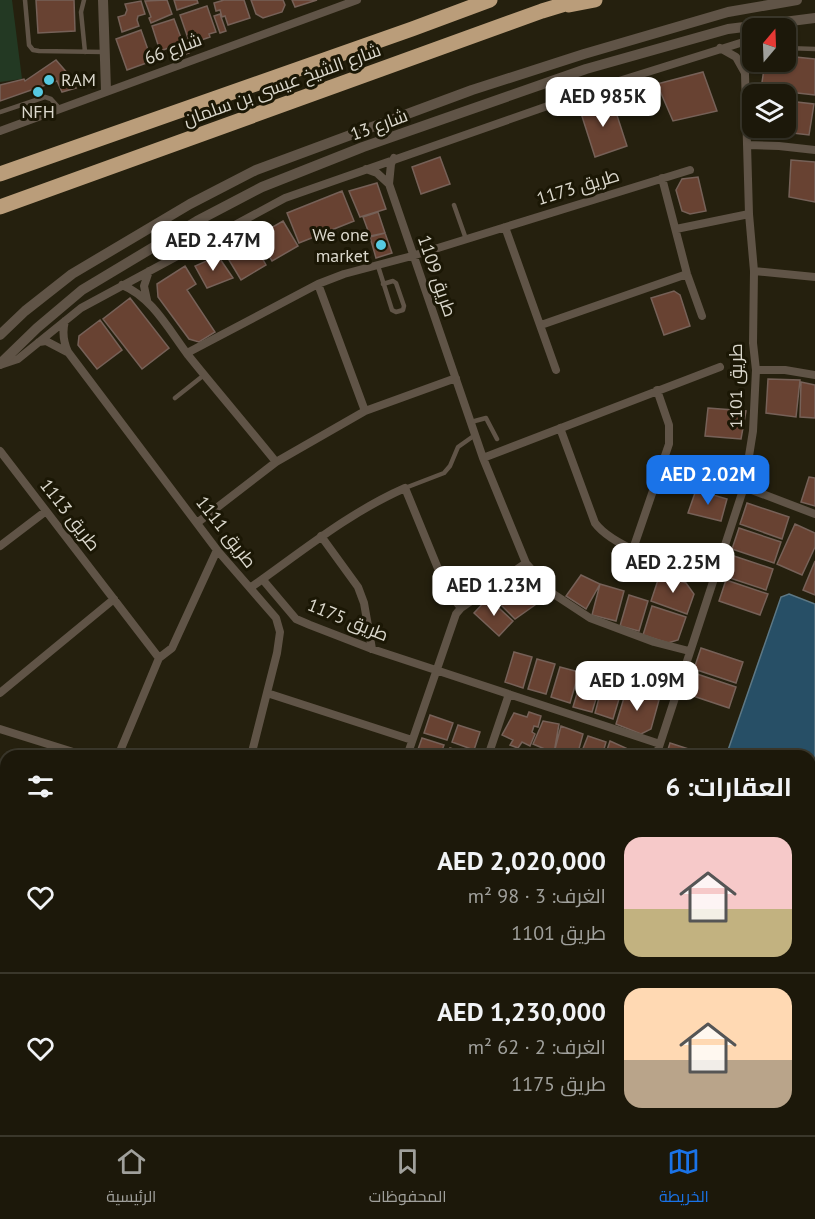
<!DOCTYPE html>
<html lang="ar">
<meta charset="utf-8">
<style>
:root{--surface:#1c180a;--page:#292518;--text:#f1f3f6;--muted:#a0a09c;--line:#3a372b;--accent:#1a73e8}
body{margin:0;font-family:"PT Sans",Cairo,sans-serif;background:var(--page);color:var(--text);direction:rtl;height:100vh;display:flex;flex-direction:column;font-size:22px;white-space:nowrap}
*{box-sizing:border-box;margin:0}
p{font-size:20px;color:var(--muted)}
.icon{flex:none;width:33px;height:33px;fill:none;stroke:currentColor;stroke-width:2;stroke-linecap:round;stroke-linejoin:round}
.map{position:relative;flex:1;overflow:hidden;direction:ltr}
.side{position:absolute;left:0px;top:750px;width:816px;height:386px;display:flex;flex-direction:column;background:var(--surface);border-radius:18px 18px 0 0;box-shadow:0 2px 4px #0004,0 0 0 2px var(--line);direction:rtl}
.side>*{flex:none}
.needle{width:39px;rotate:19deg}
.fabs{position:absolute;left:742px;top:18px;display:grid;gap:12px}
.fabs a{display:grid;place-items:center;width:54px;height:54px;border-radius:12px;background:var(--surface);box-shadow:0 2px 4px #0004,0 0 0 2px var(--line);font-size:30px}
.price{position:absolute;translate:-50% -51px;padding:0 14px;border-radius:12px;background:#fff;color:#222;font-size:20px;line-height:39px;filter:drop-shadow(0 2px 3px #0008)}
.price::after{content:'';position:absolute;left:50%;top:36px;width:18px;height:14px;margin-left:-9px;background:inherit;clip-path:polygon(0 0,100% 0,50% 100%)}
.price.selected{background:var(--accent);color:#fff}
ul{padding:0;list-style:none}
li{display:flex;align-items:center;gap:18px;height:150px;padding:0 24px}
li+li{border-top:2px solid var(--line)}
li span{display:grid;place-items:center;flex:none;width:168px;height:120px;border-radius:18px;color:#555}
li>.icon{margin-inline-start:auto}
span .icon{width:72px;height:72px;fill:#fffc;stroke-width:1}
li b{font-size:26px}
h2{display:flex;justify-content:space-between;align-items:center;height:72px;padding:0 24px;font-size:26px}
.menu{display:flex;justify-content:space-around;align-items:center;height:84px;border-top:2px solid var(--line);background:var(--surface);font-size:16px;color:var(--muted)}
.menu a{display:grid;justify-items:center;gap:3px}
.menu .selected{color:var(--accent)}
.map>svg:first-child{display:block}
</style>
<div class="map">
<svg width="815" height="1135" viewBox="0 0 815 1135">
<rect width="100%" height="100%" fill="#25200e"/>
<!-- green -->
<path fill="#233923" d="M0,0h12l10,79 -22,3z"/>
<!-- water -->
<path fill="#274f66" stroke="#5d7885" stroke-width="1.5" d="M789,594l26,10v531h-657l-20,-5h672v-374h-84l55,-159z"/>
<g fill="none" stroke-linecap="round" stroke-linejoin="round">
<!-- canal -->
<path stroke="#274f66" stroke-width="10" d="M0,813l6,3"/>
</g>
<!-- building -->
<path fill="#684232" stroke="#766158" stroke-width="1.5" d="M36,0h38l1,31 -37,2z
M167,0l5,14 -21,9 -2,-5 2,-1 -6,-16z
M174,0h23l1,3 -21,7z
M224,0h20l6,18 -22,7 -3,-9 -3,1 -2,-7 -4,1 -2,-8z
M251,0h32l2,5 -3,7 -19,6 -7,-4z
M292,0h25l-22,7z
M141,1l4,13 -7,2 -1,4 2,6 -17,6 -4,-15 7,-2 2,-5 -2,-6z
M207,6l9,26 -7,2 1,3 -20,7 -10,-29z
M220,14l6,17 -6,2 -6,-17z
M174,19l9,24 -23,8 -8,-25z
M141,30l11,31 -25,9 -11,-31z
M186,45l3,8 -10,3 -3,-8z
M786,56l29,3v36l-54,-6 4,-27h21z
M56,60l13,15 7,13 -14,4 -5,-11 -57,20v-16l24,-6 1,2z
M703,72l14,39 -44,10 -16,-37z
M612,100l15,46 -32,11 -15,-47z
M788,101l26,3 -5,31 -16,-2 -1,-4h-7z
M762,128h19v4l-14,-1v-2z
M440,157l10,27 -29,10 -9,-27z
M791,160l24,2v40l-26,-5z
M698,177l8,34 -16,3 -8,-3 -6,-21 6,-11z
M377,183l9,26 -26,8 -11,-26z
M342,191l12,30 -55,22 -12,-30z
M378,212l7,21 -15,3 -7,-19z
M283,221l15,25 -26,15 -15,-25z
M385,233l7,20 -16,5 -6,-21z
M252,240l14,25 -25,15 -15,-25z
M218,256l15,22 -26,10 -12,-22z
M185,266l11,18 -9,6 28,42 -16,10 -10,-3 -31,-42 -1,-13z
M674,291l6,4 10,31 -26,9 -13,-37z
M130,298l39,50 -27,21 -39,-50z
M100,320l22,30 -25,19 -19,-24 1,-9z
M768,379l32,1 -4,37 -30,-4z
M801,382l14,3v33l-15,-1z
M708,408l38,3 -5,28 -36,-3z
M809,477l6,1v28l-14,-4z
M696,490l31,9 -6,22 -33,-8z
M747,503l42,14 -7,22 -42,-15z
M795,524l20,9v14l-13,28 -25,-11z
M739,528l42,14 -7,21 -42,-14z
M731,555l42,14 -7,21 -42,-14z
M815,561v34l-12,-5z
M660,574l26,9 8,11 -7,20 -36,-13z
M581,575l19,9 -14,25 -20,-13z
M726,580l42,14 -8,21 -41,-14z
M600,584l24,7 -8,30 -24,-6z
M509,587l10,2 16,16 -20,14 -23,-23z
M629,595l19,6 -9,30 -19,-5z
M488,598l25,23 -14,15 -25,-23z
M652,606l34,11 -8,23 -10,3 -25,-8z
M701,648l42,14 -7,21 -42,-14z
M514,652l18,5 -9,31 -18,-6z
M537,659l18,5 -9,30 -18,-5z
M560,667l19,5 -9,31 -19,-6z
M694,673l42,14 -7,21 -42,-14z
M582,677l19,5 -9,30 -19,-5z
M603,683l19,6 -9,30 -18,-6z
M627,688l32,12 -8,29 -10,5 -25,-10z
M529,712l12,4 -3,11 -4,-1 -2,6 3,2 -5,12 -8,-4 -4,6 -8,-3 3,-5 -11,-5 12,-22 13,4z
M430,715l23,8 -6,17 -23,-7z
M543,721l16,3 -5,29 -21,-9z
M458,725l22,7 -6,18 -22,-8z
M561,726l22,8 -6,22h-15l-8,-3z
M588,736l18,6 -4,14h-22z
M422,738l22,7 -4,11 -24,-1z
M610,741l18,8 5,7h-28z
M670,743l40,13h-44z
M450,748l22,7v1h-25z"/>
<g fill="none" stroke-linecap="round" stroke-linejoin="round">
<!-- service -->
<path stroke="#605447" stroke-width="4.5" d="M25,0l4,45 4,5 6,1 65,1
M84,0l-3,12 4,40
M786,48l29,1
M0,112l45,-15 6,2 9,10
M454,205l12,34
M378,266l14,44 4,2 7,-2 1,-4 -8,-23 -3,-2 -10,3
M175,398l29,-23
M471,422l15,-4 11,21
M405,488l39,-15 6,-7 8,-19 17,-12"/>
<!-- minor -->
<path stroke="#605447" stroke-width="8" d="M720,48l16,9 9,16
M0,131l357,-131
M748,145l31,1 36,4
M394,158l-3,6 -2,20 94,274 43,105 26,30 38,25 64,24 35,9
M366,169l11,4 12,11
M662,178l25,96 15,42
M505,227l51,143
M676,229l73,-15
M754,271l61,6
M318,284l47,127
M122,285c30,12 47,45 66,70 29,36 59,71 88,107
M147,300l-3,-14 5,-15
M65,321c-3,11 -2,20 3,31l149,198 59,68 4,14 -3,21 -26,103
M541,325l146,-51
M39,342l7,-1 21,11
M187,353l131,-69 26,-10 68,-18 278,-86
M0,365l18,-6 63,-51 204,-110 334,-117 134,-42
M756,370h29l30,5
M560,428l35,95c20,27 87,45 119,56
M0,451l159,207
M483,458l237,-91
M744,487l71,27
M197,523l79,-61 89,-51 91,-33
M321,536l37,51 6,16 8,46
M0,546l46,-35
M633,549l36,-105v-19l-12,-35
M263,580l33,39 14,6 62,24 288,95
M250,588c50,-35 98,-75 155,-100l41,100 15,20
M0,693l114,-94
M267,693l145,47
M0,729l86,27
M118,756l41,-98 13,-10 45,-98
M407,756l49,-142 5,-6 65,-45
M488,756l21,-62
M656,756l88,-269 9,-56 3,-61 -3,-27 1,-72 -5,-57 -4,-140 1,-12 7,-17"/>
<!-- tertiary -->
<path stroke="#605447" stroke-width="10" d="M103,0l3,90
M0,335l25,-24 47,-37 118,-70 66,-34 216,-80 112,-36 144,-42 69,-12
M0,364l37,-36 45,-38 115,-69 65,-34 101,-40 223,-78 142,-40 87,-11"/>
<!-- motorway -->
<path stroke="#ba9d7a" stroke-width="15" d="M569,5l26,-5
M0,174l412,-145 78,-29
M0,207l542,-196 36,-11"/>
</g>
<!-- markers -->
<g fill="#56c9e1" stroke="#1b1705" stroke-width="2">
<circle cx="49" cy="80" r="6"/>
<circle cx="38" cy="92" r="6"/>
<circle cx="381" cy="245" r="6"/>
</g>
<g text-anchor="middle" stroke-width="6" stroke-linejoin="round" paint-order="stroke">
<!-- street labels -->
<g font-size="18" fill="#dbd8cd" stroke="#1b1705">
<text transform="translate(173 49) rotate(-20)" y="6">شارع 66</text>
<text transform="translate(282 85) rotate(-20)" y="6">شارع الشيخ عيسى بن سلمان</text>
<text transform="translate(379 125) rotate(-20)" y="6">شارع 13</text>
<text transform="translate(578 187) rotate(-17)" y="6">طريق 1173</text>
<text transform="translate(437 276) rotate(71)" y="6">طريق 1109</text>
<text transform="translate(736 386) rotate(-90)" y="6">طريق 1101</text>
<text transform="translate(70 515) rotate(52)" y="6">طريق 1113</text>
<text transform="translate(226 532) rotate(52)" y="6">طريق 1111</text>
<text transform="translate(348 620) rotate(22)" y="6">طريق 1175</text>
</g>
<!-- poi labels -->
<g font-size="18" fill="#dbd8cd" stroke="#1b1705" text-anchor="start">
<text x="61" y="86">RAM</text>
<text x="38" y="118" text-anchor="middle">NFH</text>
<text x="369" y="241" text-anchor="end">We one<tspan x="369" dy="21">market</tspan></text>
</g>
</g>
</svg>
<div class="fabs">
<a><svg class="needle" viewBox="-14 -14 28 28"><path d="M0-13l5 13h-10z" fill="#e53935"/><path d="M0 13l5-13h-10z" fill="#a0a09c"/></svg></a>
<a><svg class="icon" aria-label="layers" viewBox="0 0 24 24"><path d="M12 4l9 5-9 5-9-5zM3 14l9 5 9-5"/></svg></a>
</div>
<b class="price" style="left:603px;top:128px">AED 985K</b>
<b class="price" style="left:213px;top:272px">AED 2.47M</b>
<b class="price selected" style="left:708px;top:506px">AED 2.02M</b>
<b class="price" style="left:673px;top:594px">AED 2.25M</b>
<b class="price" style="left:494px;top:617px">AED 1.23M</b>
<b class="price" style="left:637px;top:712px">AED 1.09M</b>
<section class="side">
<h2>العقارات: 6<svg class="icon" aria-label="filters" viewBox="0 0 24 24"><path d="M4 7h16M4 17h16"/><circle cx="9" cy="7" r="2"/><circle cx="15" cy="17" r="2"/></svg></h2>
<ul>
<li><span style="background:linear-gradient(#f6c9c9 60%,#c2b280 0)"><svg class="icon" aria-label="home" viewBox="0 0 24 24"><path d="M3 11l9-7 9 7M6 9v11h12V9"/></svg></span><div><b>AED 2,020,000</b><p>الغرف: 3 · 98 m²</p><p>طريق 1101</p></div><svg class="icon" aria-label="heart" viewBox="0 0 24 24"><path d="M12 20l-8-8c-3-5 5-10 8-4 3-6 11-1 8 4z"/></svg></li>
<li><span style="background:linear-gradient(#ffd9b3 60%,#b9a48a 0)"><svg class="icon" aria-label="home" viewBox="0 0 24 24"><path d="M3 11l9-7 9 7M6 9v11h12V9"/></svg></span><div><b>AED 1,230,000</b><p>الغرف: 2 · 62 m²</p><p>طريق 1175</p></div><svg class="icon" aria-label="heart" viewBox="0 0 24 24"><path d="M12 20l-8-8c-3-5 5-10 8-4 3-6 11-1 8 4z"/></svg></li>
</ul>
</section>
</div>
<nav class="menu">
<a class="selected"><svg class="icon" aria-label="map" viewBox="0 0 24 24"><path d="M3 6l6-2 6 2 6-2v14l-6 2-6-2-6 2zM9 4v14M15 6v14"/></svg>الخريطة</a>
<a><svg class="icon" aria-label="saved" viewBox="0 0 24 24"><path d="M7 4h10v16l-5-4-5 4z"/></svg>المحفوظات</a>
<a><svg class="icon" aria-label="home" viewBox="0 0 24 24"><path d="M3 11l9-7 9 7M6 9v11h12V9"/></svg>الرئيسية</a>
</nav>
